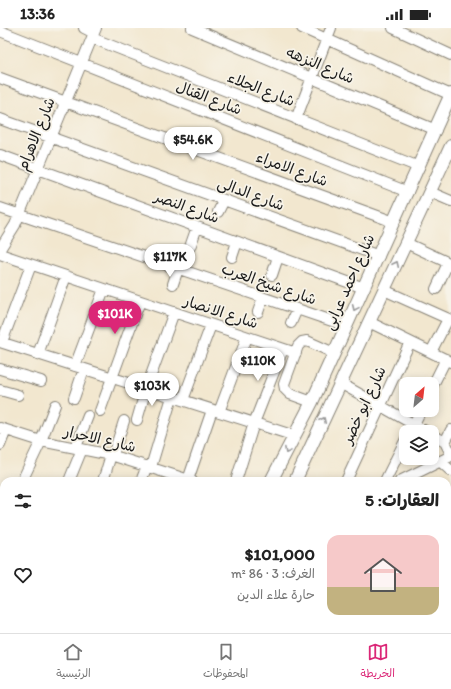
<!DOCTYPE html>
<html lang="ar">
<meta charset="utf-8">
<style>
:root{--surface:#fff;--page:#f2f2f2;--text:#222;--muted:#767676;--line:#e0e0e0;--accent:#db2777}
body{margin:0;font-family:Itim,"Playpen Sans Arabic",sans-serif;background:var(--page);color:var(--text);direction:rtl;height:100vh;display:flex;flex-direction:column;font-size:15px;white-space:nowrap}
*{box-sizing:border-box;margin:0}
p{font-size:13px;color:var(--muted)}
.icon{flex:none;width:22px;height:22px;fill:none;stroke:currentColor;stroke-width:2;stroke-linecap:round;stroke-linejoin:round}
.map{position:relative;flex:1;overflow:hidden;direction:ltr}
.side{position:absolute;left:0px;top:449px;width:451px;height:156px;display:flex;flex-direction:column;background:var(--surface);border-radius:12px 12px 0 0;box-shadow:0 2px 10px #0003;direction:rtl}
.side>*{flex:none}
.needle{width:26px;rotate:28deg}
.controls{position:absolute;left:399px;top:349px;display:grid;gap:8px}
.controls a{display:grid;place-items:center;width:40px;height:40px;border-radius:8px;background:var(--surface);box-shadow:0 2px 10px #0003;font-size:20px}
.price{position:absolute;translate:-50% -34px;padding:0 9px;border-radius:14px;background:#fff;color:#222;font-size:13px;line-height:26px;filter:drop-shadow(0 1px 2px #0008)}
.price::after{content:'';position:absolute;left:50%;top:24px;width:12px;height:9px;margin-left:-6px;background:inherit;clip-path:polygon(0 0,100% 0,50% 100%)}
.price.on{background:var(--accent);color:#fff}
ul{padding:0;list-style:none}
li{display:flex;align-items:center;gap:12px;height:100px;padding:0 12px}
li+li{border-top:1px solid var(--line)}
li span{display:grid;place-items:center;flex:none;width:112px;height:80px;border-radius:12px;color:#555}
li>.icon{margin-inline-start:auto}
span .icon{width:48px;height:48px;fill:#fffc;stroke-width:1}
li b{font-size:17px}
h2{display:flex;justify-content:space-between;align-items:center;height:48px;padding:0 12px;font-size:17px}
.status{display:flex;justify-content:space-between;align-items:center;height:28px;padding:0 20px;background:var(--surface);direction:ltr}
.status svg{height:11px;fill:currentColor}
.tab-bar{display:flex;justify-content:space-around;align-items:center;height:56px;border-top:1px solid var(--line);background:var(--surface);font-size:11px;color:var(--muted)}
.tab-bar a{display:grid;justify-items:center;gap:2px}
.tab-bar .on{color:var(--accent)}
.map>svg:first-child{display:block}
</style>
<div class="status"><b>13:36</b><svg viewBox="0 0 49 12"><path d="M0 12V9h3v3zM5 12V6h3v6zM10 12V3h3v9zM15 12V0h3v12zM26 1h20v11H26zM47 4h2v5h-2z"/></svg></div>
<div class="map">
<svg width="451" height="605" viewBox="0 0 451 605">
<rect width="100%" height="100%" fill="#f7f3e8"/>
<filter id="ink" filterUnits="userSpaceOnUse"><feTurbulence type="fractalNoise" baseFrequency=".025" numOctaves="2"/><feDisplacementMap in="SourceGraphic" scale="8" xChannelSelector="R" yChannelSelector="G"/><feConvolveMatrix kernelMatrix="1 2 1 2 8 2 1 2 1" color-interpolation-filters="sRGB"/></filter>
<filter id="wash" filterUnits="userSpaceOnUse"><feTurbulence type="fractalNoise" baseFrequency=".012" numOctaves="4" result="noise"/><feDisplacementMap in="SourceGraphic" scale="16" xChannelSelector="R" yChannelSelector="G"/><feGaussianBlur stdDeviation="0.9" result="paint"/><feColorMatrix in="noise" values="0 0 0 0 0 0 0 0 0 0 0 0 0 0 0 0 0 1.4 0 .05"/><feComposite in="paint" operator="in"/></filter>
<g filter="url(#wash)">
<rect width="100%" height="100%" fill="#f2e7cf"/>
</g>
<g filter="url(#ink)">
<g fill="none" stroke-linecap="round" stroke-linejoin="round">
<defs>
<path id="minor" d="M84,0l10,5
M192,0l244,102
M302,0l149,67
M393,0l58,27
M0,3l408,161
M92,10l327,129
M0,50l394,144
M0,91l379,137
M296,91l35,-91
M0,127l364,133
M430,164l21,9
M0,180l347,118
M218,184l6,-12
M406,215l45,21
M190,219l7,-20
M0,221l15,-24 81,-197
M0,226l296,99
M232,229l5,-15
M272,247l6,-18
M173,256l5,-15
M436,261l12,-26
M384,262l67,30
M258,284l5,-14
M369,294l82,40
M291,295l6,-14
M0,314l295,94
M2,314l29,-77
M431,324l17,-33
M38,326l28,-78
M75,338l29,-77
M0,341l41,12
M340,355l87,49
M432,359l14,-28
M0,362l18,5
M74,370l10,-29
M183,372l28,-75
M312,374l-22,-8 -5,-5 -1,-5 14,-38 4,-4 5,-1 27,12
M100,383l40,-110
M219,384l28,-75
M137,392l9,-31 28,-77
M0,400l41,13 70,14 81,26
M410,404l11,-22
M432,407l13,7 6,12
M445,414l6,-12
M0,417l6,-15
M76,419l12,-31
M113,427l11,-34
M440,433l11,10
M151,439l21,-70
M188,452l24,-70
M22,453l19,-40 14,-36
M69,453l13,-32
M103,453l8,-26
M141,453l6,-15
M236,453l18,-58 29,-74
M346,453l64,-139
M385,453l21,-42
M400,453l51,-25
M0,499l4,-8
M447,514l4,4
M0,518l4,2
M0,563l4,-9
M0,591l4,-6
M336,601l4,4
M77,602l1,-1
M43,605l3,-4
M128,605l2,-4
M165,605l3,-4
M291,605l3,-4"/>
<path id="tertiary" d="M271,453l41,-79 139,-308
M295,453l156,-335
M181,605l2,-4
M224,605l2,-4"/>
</defs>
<!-- minor casing -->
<use href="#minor" stroke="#878276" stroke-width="12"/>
<!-- tertiary casing -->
<use href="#tertiary" stroke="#878276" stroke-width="14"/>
<!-- minor -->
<use href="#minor" stroke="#fff" stroke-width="10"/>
<!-- tertiary -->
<use href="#tertiary" stroke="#fff" stroke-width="12"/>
</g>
<!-- one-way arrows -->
<defs><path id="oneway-chevron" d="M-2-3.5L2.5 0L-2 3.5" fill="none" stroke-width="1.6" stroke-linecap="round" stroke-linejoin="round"/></defs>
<g stroke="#999">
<use href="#oneway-chevron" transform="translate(396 236) rotate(-65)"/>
<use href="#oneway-chevron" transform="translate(355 280) rotate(114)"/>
<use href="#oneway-chevron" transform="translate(323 392) rotate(-65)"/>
<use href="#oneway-chevron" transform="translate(287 423) rotate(118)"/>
</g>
</g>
<g text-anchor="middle" stroke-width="3.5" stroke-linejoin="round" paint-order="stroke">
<!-- street labels -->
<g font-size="15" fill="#1c1c1c" stroke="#f7f3e8">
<text transform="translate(320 37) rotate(23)" y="5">شارع النزهه</text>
<text transform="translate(261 61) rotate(21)" y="5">شارع الجلاء</text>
<text transform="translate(209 70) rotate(21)" y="5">شارع القنال</text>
<text transform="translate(36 106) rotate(-68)" y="5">شارع الاهرام</text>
<text transform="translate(292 141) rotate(20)" y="5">شارع الامراء</text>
<text transform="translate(251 166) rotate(20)" y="5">شارع الدالى</text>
<text transform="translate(187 179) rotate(20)" y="5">شارع النصر</text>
<text transform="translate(349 254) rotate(-66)" y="5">شارع احمد عرابى</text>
<text transform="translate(269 256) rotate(19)" y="5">شارع شيخ العرب</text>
<text transform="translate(221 284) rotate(18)" y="5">شارع الانصار</text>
<text transform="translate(364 377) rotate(-65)" y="5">شارع ابو خضر</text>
<text transform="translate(100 411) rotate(13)" y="5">شارع الاحرار</text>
</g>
</g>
</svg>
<div class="controls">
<a><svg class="needle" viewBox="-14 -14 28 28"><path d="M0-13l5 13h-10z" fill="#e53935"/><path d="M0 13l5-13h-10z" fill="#767676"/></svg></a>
<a><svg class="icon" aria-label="layers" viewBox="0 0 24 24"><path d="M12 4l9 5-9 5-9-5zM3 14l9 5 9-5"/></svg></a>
</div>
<b class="price" style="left:193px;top:133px">$54.6K</b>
<b class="price" style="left:170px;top:250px">$117K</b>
<b class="price on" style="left:115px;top:307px">$101K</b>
<b class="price" style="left:258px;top:354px">$110K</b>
<b class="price" style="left:152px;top:379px">$103K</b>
<section class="side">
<h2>العقارات: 5<svg class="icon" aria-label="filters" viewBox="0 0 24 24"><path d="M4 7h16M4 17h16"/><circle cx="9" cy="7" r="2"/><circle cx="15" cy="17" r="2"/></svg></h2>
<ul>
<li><span style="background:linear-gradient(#f6c9c9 65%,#c2b280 0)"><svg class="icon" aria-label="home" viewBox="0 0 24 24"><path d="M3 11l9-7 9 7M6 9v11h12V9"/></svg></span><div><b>$101,000</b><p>الغرف: 3 · 86 m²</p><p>حارة علاء الدين</p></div><svg class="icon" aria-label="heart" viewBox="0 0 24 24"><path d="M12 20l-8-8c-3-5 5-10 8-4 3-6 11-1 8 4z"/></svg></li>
</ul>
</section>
</div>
<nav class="tab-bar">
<a class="on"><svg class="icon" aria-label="map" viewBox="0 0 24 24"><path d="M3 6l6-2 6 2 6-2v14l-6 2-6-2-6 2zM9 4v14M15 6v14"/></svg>الخريطة</a>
<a><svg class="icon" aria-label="saved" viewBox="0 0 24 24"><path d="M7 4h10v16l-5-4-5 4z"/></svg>المحفوظات</a>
<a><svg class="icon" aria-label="home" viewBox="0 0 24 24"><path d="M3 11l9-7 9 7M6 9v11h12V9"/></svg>الرئيسية</a>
</nav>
